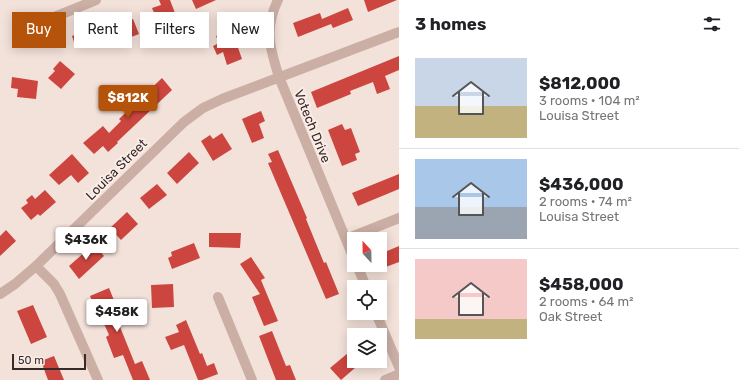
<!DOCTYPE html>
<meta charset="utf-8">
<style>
:root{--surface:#fff;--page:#f2f2f2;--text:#202124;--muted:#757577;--line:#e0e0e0;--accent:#b45309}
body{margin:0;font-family:Rubik,sans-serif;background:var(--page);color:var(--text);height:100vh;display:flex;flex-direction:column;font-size:15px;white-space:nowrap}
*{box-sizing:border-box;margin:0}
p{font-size:13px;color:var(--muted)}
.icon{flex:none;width:22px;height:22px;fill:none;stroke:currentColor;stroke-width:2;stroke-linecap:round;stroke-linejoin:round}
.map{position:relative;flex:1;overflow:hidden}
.drawer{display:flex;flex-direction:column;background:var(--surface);width:340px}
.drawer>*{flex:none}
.banner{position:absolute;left:12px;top:12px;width:327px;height:36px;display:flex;gap:8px}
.needle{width:26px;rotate:338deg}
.tools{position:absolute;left:347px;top:232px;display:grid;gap:8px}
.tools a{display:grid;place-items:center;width:40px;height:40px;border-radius:0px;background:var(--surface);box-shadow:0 2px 10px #0003;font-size:20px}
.scale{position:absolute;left:12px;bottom:10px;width:74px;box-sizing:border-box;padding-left:4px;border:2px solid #372927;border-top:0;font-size:11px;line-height:14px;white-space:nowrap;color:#372927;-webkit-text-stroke:3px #faede7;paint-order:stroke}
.price{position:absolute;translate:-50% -34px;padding:0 9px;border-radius:4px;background:#fff;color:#222;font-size:13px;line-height:26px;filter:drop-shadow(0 1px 2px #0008)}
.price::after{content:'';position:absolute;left:50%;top:24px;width:12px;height:9px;margin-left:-6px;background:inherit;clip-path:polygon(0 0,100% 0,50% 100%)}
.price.active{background:var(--accent);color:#fff}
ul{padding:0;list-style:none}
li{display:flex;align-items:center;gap:12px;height:100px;padding:0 16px}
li+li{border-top:1px solid var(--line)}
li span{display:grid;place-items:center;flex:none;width:112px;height:80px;border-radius:0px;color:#555}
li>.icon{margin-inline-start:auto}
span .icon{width:48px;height:48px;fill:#fffc;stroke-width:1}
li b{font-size:17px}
h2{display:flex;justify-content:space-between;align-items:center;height:48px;padding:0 16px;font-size:17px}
.pill{padding:0 14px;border-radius:0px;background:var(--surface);box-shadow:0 2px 10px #0003;font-size:14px;line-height:36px}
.pill.active{background:var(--accent);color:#fff}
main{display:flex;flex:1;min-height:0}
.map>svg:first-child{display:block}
</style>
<main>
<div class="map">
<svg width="399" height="380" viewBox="0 0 399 380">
<rect width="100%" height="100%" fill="#f3e2da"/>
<!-- building -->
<path fill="#cc463f" d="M159,0h11l5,13 -18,7 -5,-12 9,-3z
M192,0h24l-20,9z
M364,0h33l-29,12z
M348,8l5,12 -20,8 -2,-4 -33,13 -5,-14 27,-10 2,6z
M120,16l3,7 10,-4 6,15 -23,9 -5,-13 -17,6 2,5 -20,7 -4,-12z
M227,32l3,9 5,-2 7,20 -15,6 -4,-13 -6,3 -4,-9 6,-3 -3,-7z
M399,56v14l-14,6 5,13 -13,5 -4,-12 -23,9 1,3 -34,14 -6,-16z
M60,61l15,13 -14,15 -13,-11 7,-7 -2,-2z
M12,77l26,4 -2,18 -19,-2 1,-8 -7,-1z
M162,78l10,12 -55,52 1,1 -10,9 -5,-6 -9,8 -11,-11 20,-17 6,7 12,-12 -2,-2z
M261,111l4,10 -6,3 5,14 -12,5 -10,-24z
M342,124l3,6 6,-2 9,24 -5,2 2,6 -15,6 -14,-36z
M222,133l10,16 -19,12 -12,-20 9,-6 3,4z
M278,150l29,68 -1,1 18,44 2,-1 13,32 -13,5 -58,-136 4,-1 -4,-8z
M189,152l10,11 -22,21 -10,-11z
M72,154l17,19 -11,10 -7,-8 -12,10 -10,-10z
M399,174v15l-41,17 -6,-13z
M157,184l10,11 -18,14 -9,-11z
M45,190l11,12 -16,14 -2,-2 -7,6 -10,-12 7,-5 -2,-3 6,-5 3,4z
M127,212l11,12 -17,16 -11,-12z
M6,230l10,11 -16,15v-20z
M209,233h32l-1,15 -31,-1z
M194,243l6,15 -28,11 -4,-11 4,-2 -1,-4z
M94,244l10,12 -25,23 -10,-13z
M399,246v16l-16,6 -3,-8v-6z
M251,257l14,21 -4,2 17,41 -14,5 -12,-29 8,-3 -20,-30z
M173,284l1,23 -22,1 -1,-23z
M109,288l9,22 -4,2 21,52 7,-3 8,19h-17l-10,-25 -9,3 -8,-21 3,-2 -8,-18 -2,1 -9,-22z
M33,305l14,32 -16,7 -14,-33z
M186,320l14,34 2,-1 5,13 7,-3 4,11 -16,6h-4l-14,-35 -13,5 -6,-13 14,-5 -3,-7z
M272,331l14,35 4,-1 6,15h-20l-17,-44z
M354,348v13h9l-22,19 -11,-12z
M54,356l10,24h-16l-7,-19z"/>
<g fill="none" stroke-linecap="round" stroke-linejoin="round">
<!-- street -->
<path stroke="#cbafa5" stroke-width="10" d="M278,0c-14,28 -8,49 1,77l75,182
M32,37l15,-17 49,-20
M346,239l53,-21
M357,265l9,22
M36,266l18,18 6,10 38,86
M0,294l15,-10 21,-18 148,-144 19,-14 19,-9 177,-67
M218,297l34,83
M376,313l23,54
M385,380l14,-6"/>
</g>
<g text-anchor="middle" stroke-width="4" stroke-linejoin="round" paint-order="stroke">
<!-- street labels -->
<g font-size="13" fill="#372927" stroke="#faede7">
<text transform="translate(313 126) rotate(68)" y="5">Votech Drive</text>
<text transform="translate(116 169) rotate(-45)" y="5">Louisa Street</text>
</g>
</g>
</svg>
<div class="tools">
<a><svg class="needle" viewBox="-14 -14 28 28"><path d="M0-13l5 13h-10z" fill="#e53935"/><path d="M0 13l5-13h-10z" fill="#757577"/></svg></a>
<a><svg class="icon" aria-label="locate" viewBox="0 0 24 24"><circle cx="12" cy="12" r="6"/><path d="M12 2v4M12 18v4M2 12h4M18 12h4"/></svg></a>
<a><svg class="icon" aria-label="layers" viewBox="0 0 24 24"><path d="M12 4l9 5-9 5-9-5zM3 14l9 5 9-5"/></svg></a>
</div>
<div class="scale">50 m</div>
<b class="price active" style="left:128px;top:119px">$812K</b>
<b class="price" style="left:86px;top:261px">$436K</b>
<b class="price" style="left:117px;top:333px">$458K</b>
<div class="banner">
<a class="pill active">Buy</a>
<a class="pill">Rent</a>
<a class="pill">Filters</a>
<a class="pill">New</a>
</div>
</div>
<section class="drawer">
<h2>3 homes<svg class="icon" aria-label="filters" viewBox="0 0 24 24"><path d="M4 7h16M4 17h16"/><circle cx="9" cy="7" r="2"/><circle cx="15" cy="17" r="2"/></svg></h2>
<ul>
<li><span style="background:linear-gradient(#c9d6e8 60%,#c2b280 0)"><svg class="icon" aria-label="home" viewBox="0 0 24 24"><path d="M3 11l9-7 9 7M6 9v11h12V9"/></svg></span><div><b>$812,000</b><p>3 rooms · 104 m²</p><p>Louisa Street</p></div></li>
<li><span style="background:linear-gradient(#a9c7e8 60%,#9aa5b1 0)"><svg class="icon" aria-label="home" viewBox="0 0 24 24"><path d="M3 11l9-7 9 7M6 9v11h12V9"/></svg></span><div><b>$436,000</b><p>2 rooms · 74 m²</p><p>Louisa Street</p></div></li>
<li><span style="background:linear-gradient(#f6c9c9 75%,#c2b280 0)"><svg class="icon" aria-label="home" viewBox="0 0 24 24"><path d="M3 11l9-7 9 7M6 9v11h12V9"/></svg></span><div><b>$458,000</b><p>2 rooms · 64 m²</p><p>Oak Street</p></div></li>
</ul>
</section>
</main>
